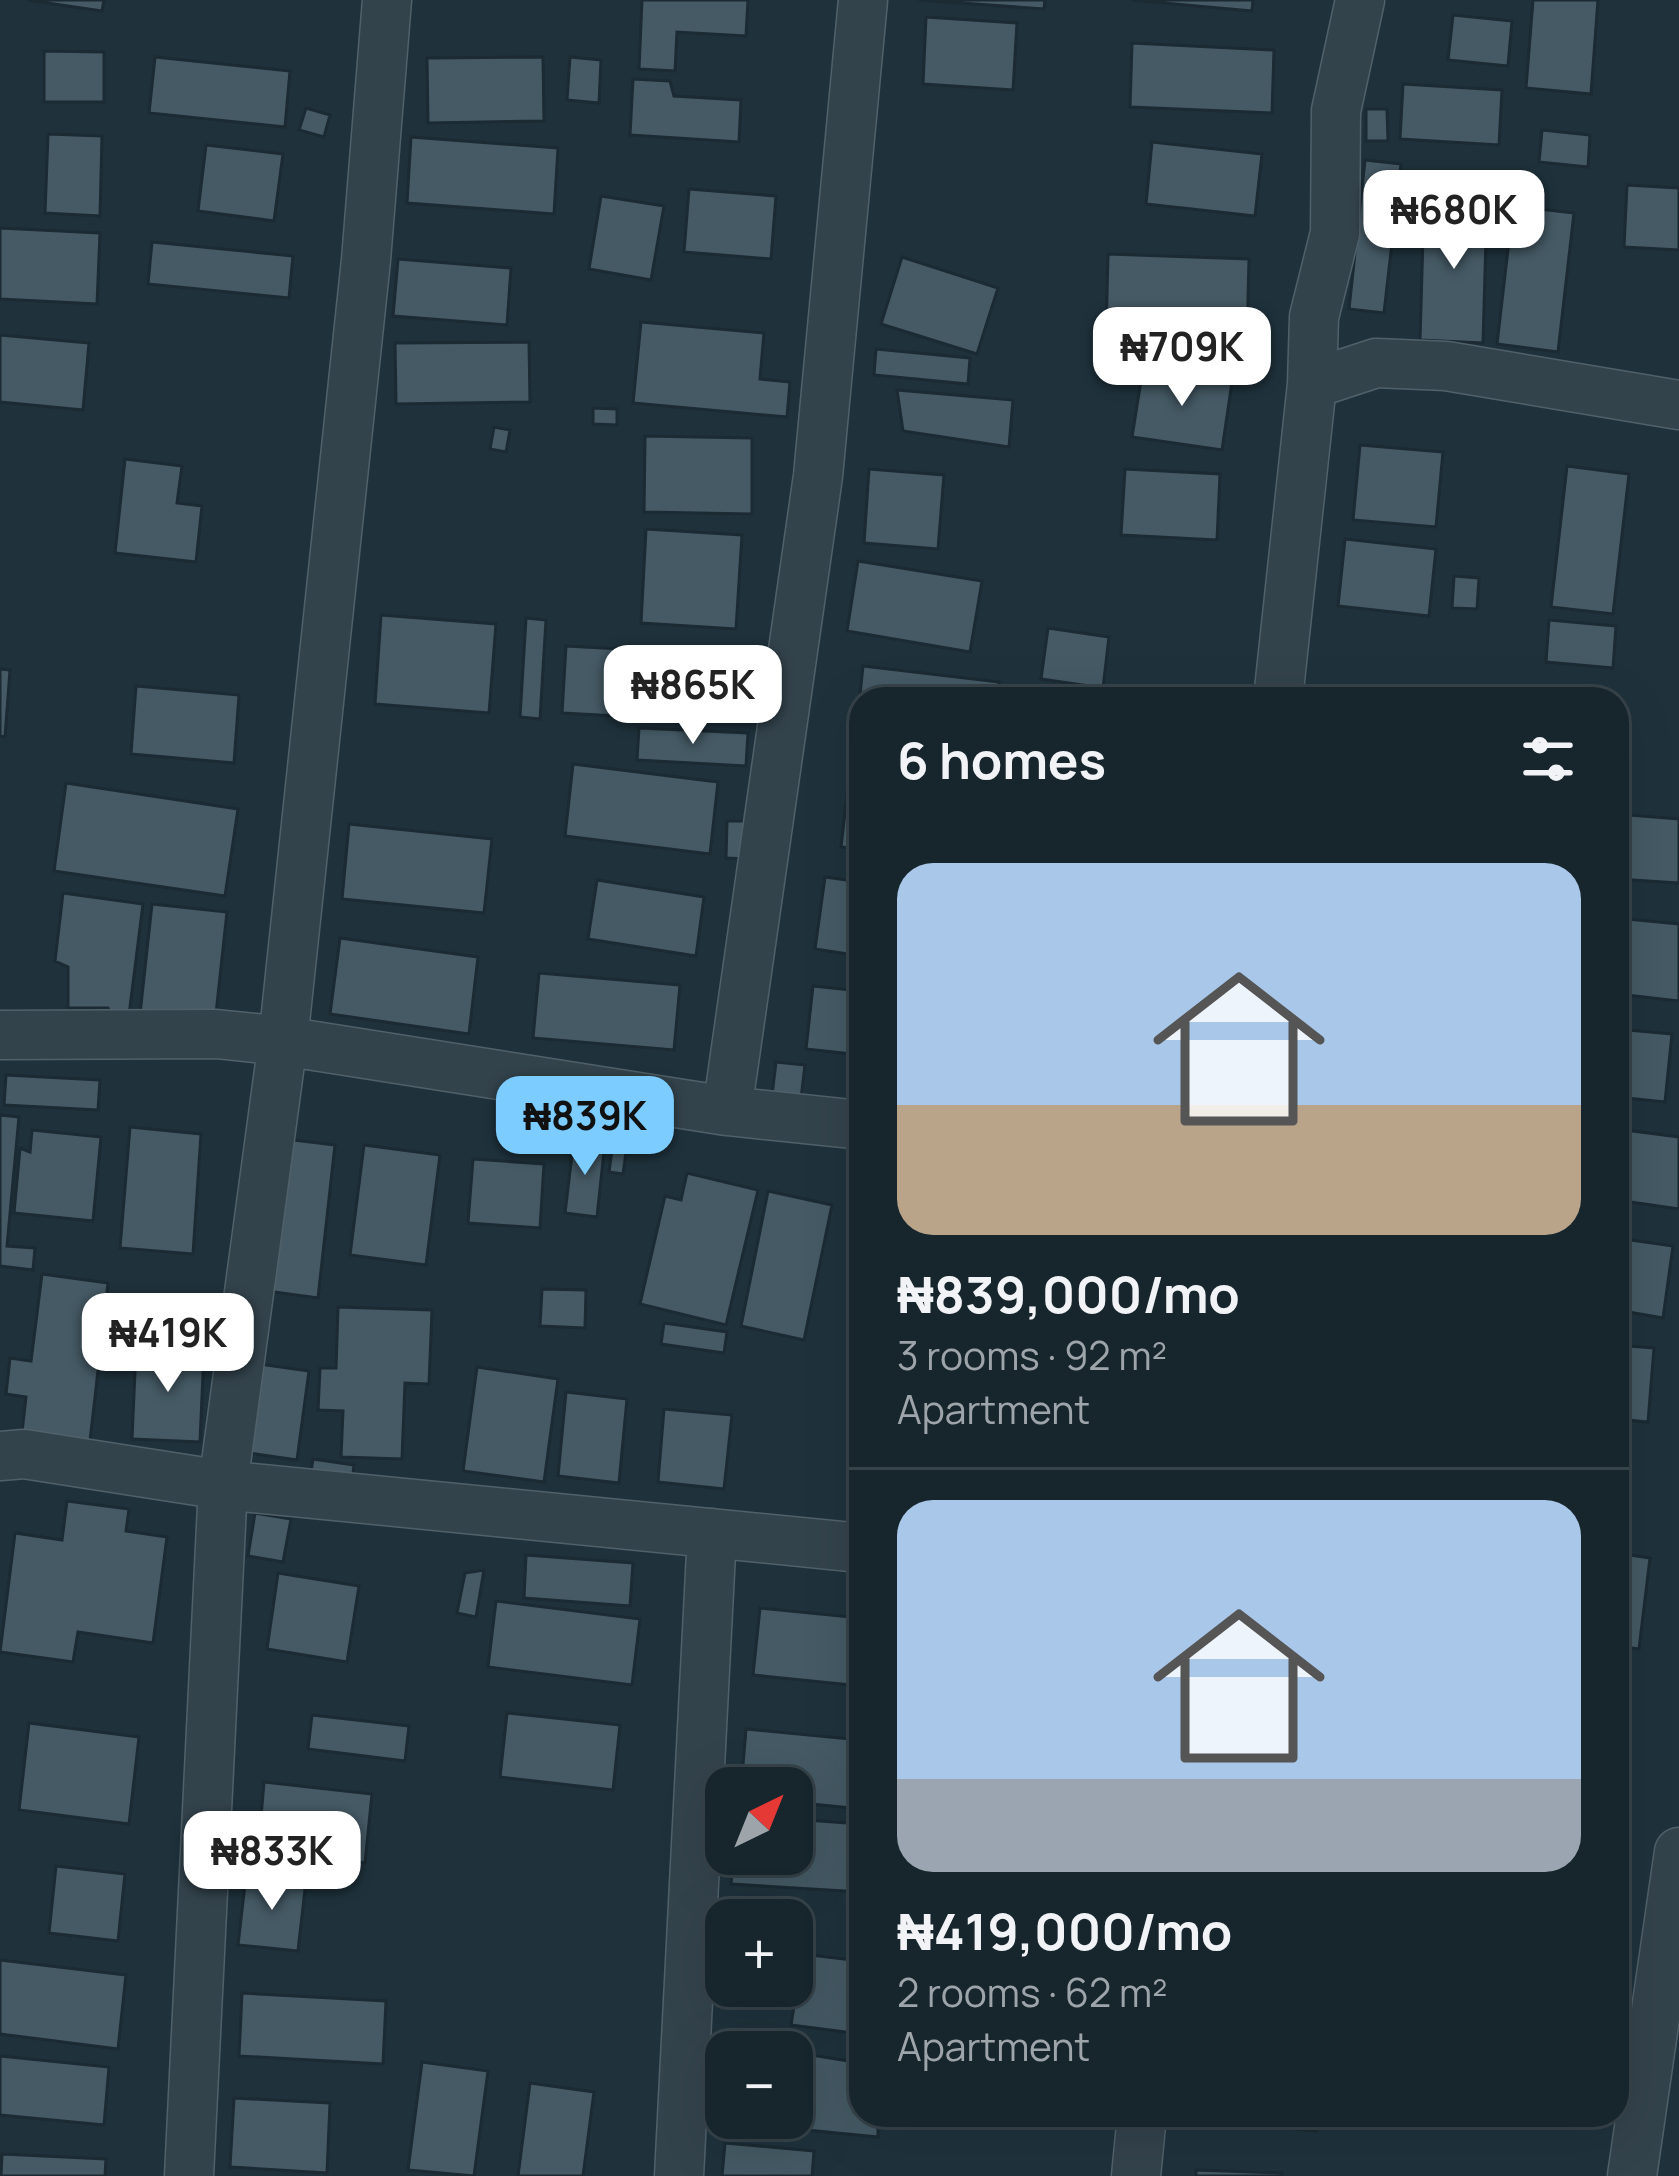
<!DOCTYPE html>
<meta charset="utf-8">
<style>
:root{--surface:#17262d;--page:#202e35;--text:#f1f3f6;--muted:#9ea5aa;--line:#364349;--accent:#7cccff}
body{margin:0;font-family:Manrope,sans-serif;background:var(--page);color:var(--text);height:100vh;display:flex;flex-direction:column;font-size:45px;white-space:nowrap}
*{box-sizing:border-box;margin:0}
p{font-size:39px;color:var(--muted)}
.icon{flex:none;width:66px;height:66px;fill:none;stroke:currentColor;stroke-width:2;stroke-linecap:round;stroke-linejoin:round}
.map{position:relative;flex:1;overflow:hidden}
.sheet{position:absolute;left:849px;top:687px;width:780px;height:1440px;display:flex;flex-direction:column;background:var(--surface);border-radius:36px;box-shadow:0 12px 48px #0002,0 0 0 3px var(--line)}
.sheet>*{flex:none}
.needle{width:78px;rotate:43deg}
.fabs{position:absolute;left:705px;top:1767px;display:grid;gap:24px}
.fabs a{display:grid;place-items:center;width:108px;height:108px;border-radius:24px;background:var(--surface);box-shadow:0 12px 48px #0002,0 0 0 3px var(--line);font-size:60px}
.price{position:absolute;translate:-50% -102px;padding:0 27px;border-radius:24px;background:#fff;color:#222;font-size:39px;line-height:78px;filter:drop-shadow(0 3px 6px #0008)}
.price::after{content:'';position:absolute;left:50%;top:72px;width:36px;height:27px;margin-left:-18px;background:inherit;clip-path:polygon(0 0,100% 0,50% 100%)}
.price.on{background:var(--accent);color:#111}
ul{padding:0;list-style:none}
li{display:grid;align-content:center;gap:24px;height:636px;padding:0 48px}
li+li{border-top:3px solid var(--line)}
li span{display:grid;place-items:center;height:372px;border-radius:36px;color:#555}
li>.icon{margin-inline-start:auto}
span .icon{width:216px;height:216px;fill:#fffc;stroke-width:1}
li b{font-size:51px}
h2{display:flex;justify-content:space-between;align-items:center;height:144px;padding:0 48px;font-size:51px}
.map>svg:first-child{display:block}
</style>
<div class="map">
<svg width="1679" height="2176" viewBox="0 0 1679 2176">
<rect width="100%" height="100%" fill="#1f323c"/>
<!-- building -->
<path fill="#455a65" stroke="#1b2a33" stroke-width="3" d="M27,0h77l-2,11z
M642,0h106l-2,36 -69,-4 -2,39 -36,-2z
M919,0h126l-1,9z
M1131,0h122l-1,11z
M1533,0h65l-7,94 -65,-6z
M1453,15l59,6 -4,45 -60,-6z
M926,17l91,6 -4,67 -90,-6z
M1132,43l142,7 -2,63 -142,-6z
M44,51l60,1v50h-60z
M155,57l135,14 -5,56 -136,-14z
M543,57l1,64 -116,2 -1,-65z
M570,57l31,3 -2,43 -32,-3z
M633,79l37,2 4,15 67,4 -2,42 -109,-7z
M1403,84l99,6 -3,55 -99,-6z
M306,108l24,7 -6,22 -25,-7z
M1366,109h21l1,32h-22z
M1542,130l48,5 -2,32 -49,-5z
M48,134l54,2 -2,80 -55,-3z
M411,137l147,11 -4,66 -147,-11z
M1152,142l110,12 -7,62 -109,-12z
M206,145l77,9 -9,67 -76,-10z
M1365,160l36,4 -17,149 -35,-4z
M1627,185l52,3v62l-55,-3z
M689,189l87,7 -5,63 -87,-7z
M601,196l63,10 -13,74 -62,-11z
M1424,201l63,2 -4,140 -63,-3z
M1513,206l61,7 -16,139 -61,-8z
M0,228l100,5 -3,71 -97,-5z
M152,242l141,14 -4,42 -141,-14z
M1108,254l141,5 -2,81 -141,-5z
M902,257l96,31 -21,66 -96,-30z
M398,259l113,9 -4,57 -114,-9z
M641,322l123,11 -4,46 30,3 -3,35 -154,-14z
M0,335l89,8 -6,67 -83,-8z
M529,342l1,60 -134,2 -1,-61z
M876,349l94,9 -2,26 -94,-9z
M1143,368l89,14 -10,68 -90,-13z
M897,390l116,10 -4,47 -106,-16z
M593,408l24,1v16l-24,-1z
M494,427l16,3 -4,22 -16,-3z
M645,436l107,2v76l-108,-2z
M1360,445l83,7 -7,75 -83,-7z
M125,459l57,7 -5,37 25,3 -6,56 -81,-9z
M1567,466l62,8 -16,140 -62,-7z
M869,469l75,6 -6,74 -74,-6z
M1125,469l95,5 -3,66 -96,-5z
M646,529l96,6 -6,94 -95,-6z
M1345,539l91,10 -7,67 -91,-10z
M858,561l124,20 -12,71 -123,-21z
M1454,576l25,2 -2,31 -25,-1z
M381,615l115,9 -7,89 -114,-9z
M526,618l20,2 -6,99 -20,-2z
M1549,620l67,6 -3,42 -67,-6z
M1048,628l61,9 -6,51 -62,-9z
M566,646l166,9 -3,67 -167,-9z
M863,666l136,16 -2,17h-136v44l-6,-1z
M0,669l10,1 -5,67 -5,-1z
M136,686l103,9 -5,68 -103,-9z
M639,728l109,5 -2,33 -109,-6z
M573,764l145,18 -8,72 -145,-18z
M850,769l11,2v78l-20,-2z
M66,783l172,26 -13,87 -171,-25z
M1617,814l62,5v64l-62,-4z
M727,821h22l-1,38 -22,-1z
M349,824l143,15 -8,74 -142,-14z
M825,877l36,5v74l-46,-7z
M597,880l107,17 -8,59 -108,-17z
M63,893l80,11 -15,119 -15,-2 -5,-13h-40v-41l-13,-6z
M152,904l75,8 -12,111 -75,-9z
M1617,918l62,6v77l-62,-7z
M340,938l138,19 -9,77 -139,-20z
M539,973l141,12 -6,65 -141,-12z
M813,986l48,5v64l-55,-6z
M1617,1029l55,5 -7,68 -48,-5z
M776,1062l29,3 -4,34 -29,-4z
M6,1075l94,5 -2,30 -94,-5z
M0,1115l19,2 -12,129 28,2 -2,22 -33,-4z
M130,1127l71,7 -8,120 -73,-6z
M1617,1129l62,8v72l-62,-9z
M32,1130l69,7 -8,84 -79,-8 6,-65 10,4z
M614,1135l14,3 -5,36 -14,-2z
M277,1138l58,7 -17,153 -58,-8z
M574,1138l31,4 -8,75 -32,-4z
M364,1145l76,10 -14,110 -76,-10z
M473,1159l71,5 -4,64 -72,-5z
M687,1173l71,17 -32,135 -86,-21 25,-108 16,4z
M768,1191l64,14 -28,135 -63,-14z
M1617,1238l56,8 -10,72 -46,-8z
M42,1274l66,9 -18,158 -68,-9 4,-35 -20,-3 4,-36 21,3z
M542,1289l44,1 -1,38 -45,-2z
M338,1307l94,3 -3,74 -24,-1 -3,76 -61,-2 2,-46 -25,-1 2,-42h16z
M664,1323l63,9 -3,21 -63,-9z
M1617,1345l37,3 -6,74 -31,-3z
M136,1348l68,3 -4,91 -68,-3z
M246,1362l63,9 -12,89 -62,-9z
M477,1367l81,12 -14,103 -81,-11z
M860,1385h1v110l-10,-1z
M566,1392l61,7 -8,84 -61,-7z
M664,1409l68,6 -8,74 -66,-7z
M313,1459l41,6 -3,25 -42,-6z
M67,1501l62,8 -3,22 41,6 -14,106 -75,-11 -5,30 -73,-10 15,-119 47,7z
M255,1513l36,6 -8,43 -35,-6z
M1617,1553l33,5 -11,91 -22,-3z
M526,1555l107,8 -3,43 -106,-8z
M484,1570l-8,47 -19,-4 8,-40z
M278,1573l81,13 -12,76 -80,-13z
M496,1601l144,18 -8,66 -144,-18z
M760,1608l101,10v68l-108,-11z
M507,1713l113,12 -7,65 -113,-13z
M312,1715l97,11 -4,35 -97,-12z
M29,1723l110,14 -10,87 -110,-14z
M746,1729l115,11v69l-69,-7v-14h-51z
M264,1782l108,12 -7,69 -107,-12z
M792,1819l69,5v68l-130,-8 3,-30h58z
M56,1866l69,8 -7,67 -69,-8z
M246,1875l60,6 -8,70 -60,-6z
M802,1954l59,7v73l-70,-9z
M0,1960l126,15 -8,74 -118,-15z
M242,1993l144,8 -3,63 -144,-8z
M793,2052l68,11v52h17v22l-102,-10 2,-9h14z
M700,2053l26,3v62h46l-2,14 -76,-7z
M0,2056l109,11 -5,58 -104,-10z
M422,2062l66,9 -14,105 -66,-6z
M530,2083l64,9 -11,84h-65z
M234,2098l96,5 -3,70 -97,-6z
M1270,2115h49l-3,16 -49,-5z
M725,2143l89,8 -2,25h-90z
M2,2154l104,5 -1,17h-104z
M1196,2170l86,3v3h-86z"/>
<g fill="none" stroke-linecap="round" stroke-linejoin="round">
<defs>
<path id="street" d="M387,0l-21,260 -83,781 -60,444 638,63
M1312,384l64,-21 70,3 233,39
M1278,699l34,-315 2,-67 21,-84 1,-122 24,-111
M0,1035l216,-1 67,7 444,70 134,14
M727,1111l91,-635 45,-476
M0,1456l24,-2 199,31 -34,691
M679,2176l33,-643
M1136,2176l6,-61
M1632,2176l47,-324"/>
</defs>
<!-- street casing -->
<use href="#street" stroke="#51616a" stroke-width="51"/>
<!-- street -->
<use href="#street" stroke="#33434c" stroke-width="48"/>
</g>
</svg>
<div class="fabs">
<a><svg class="needle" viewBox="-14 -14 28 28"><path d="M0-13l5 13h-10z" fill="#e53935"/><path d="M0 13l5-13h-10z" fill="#9ea5aa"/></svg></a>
<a>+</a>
<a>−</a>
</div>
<b class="price" style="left:1454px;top:272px">₦680K</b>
<b class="price" style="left:1182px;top:409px">₦709K</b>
<b class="price" style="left:693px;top:747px">₦865K</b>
<b class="price on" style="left:585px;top:1178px">₦839K</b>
<b class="price" style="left:168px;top:1395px">₦419K</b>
<b class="price" style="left:272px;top:1913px">₦833K</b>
<section class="sheet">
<h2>6 homes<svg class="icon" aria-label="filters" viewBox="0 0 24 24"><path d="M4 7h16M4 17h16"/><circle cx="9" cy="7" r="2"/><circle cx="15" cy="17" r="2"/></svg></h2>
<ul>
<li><span style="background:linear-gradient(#a9c7e8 65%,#b9a48a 0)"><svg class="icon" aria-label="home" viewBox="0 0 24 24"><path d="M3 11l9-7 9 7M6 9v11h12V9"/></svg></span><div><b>₦839,000/mo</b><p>3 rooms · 92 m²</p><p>Apartment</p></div></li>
<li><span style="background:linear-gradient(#a9c7e8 75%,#9aa5b1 0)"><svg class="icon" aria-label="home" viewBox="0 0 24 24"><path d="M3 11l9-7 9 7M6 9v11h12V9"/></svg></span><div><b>₦419,000/mo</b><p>2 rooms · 62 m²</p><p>Apartment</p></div></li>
</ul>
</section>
</div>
